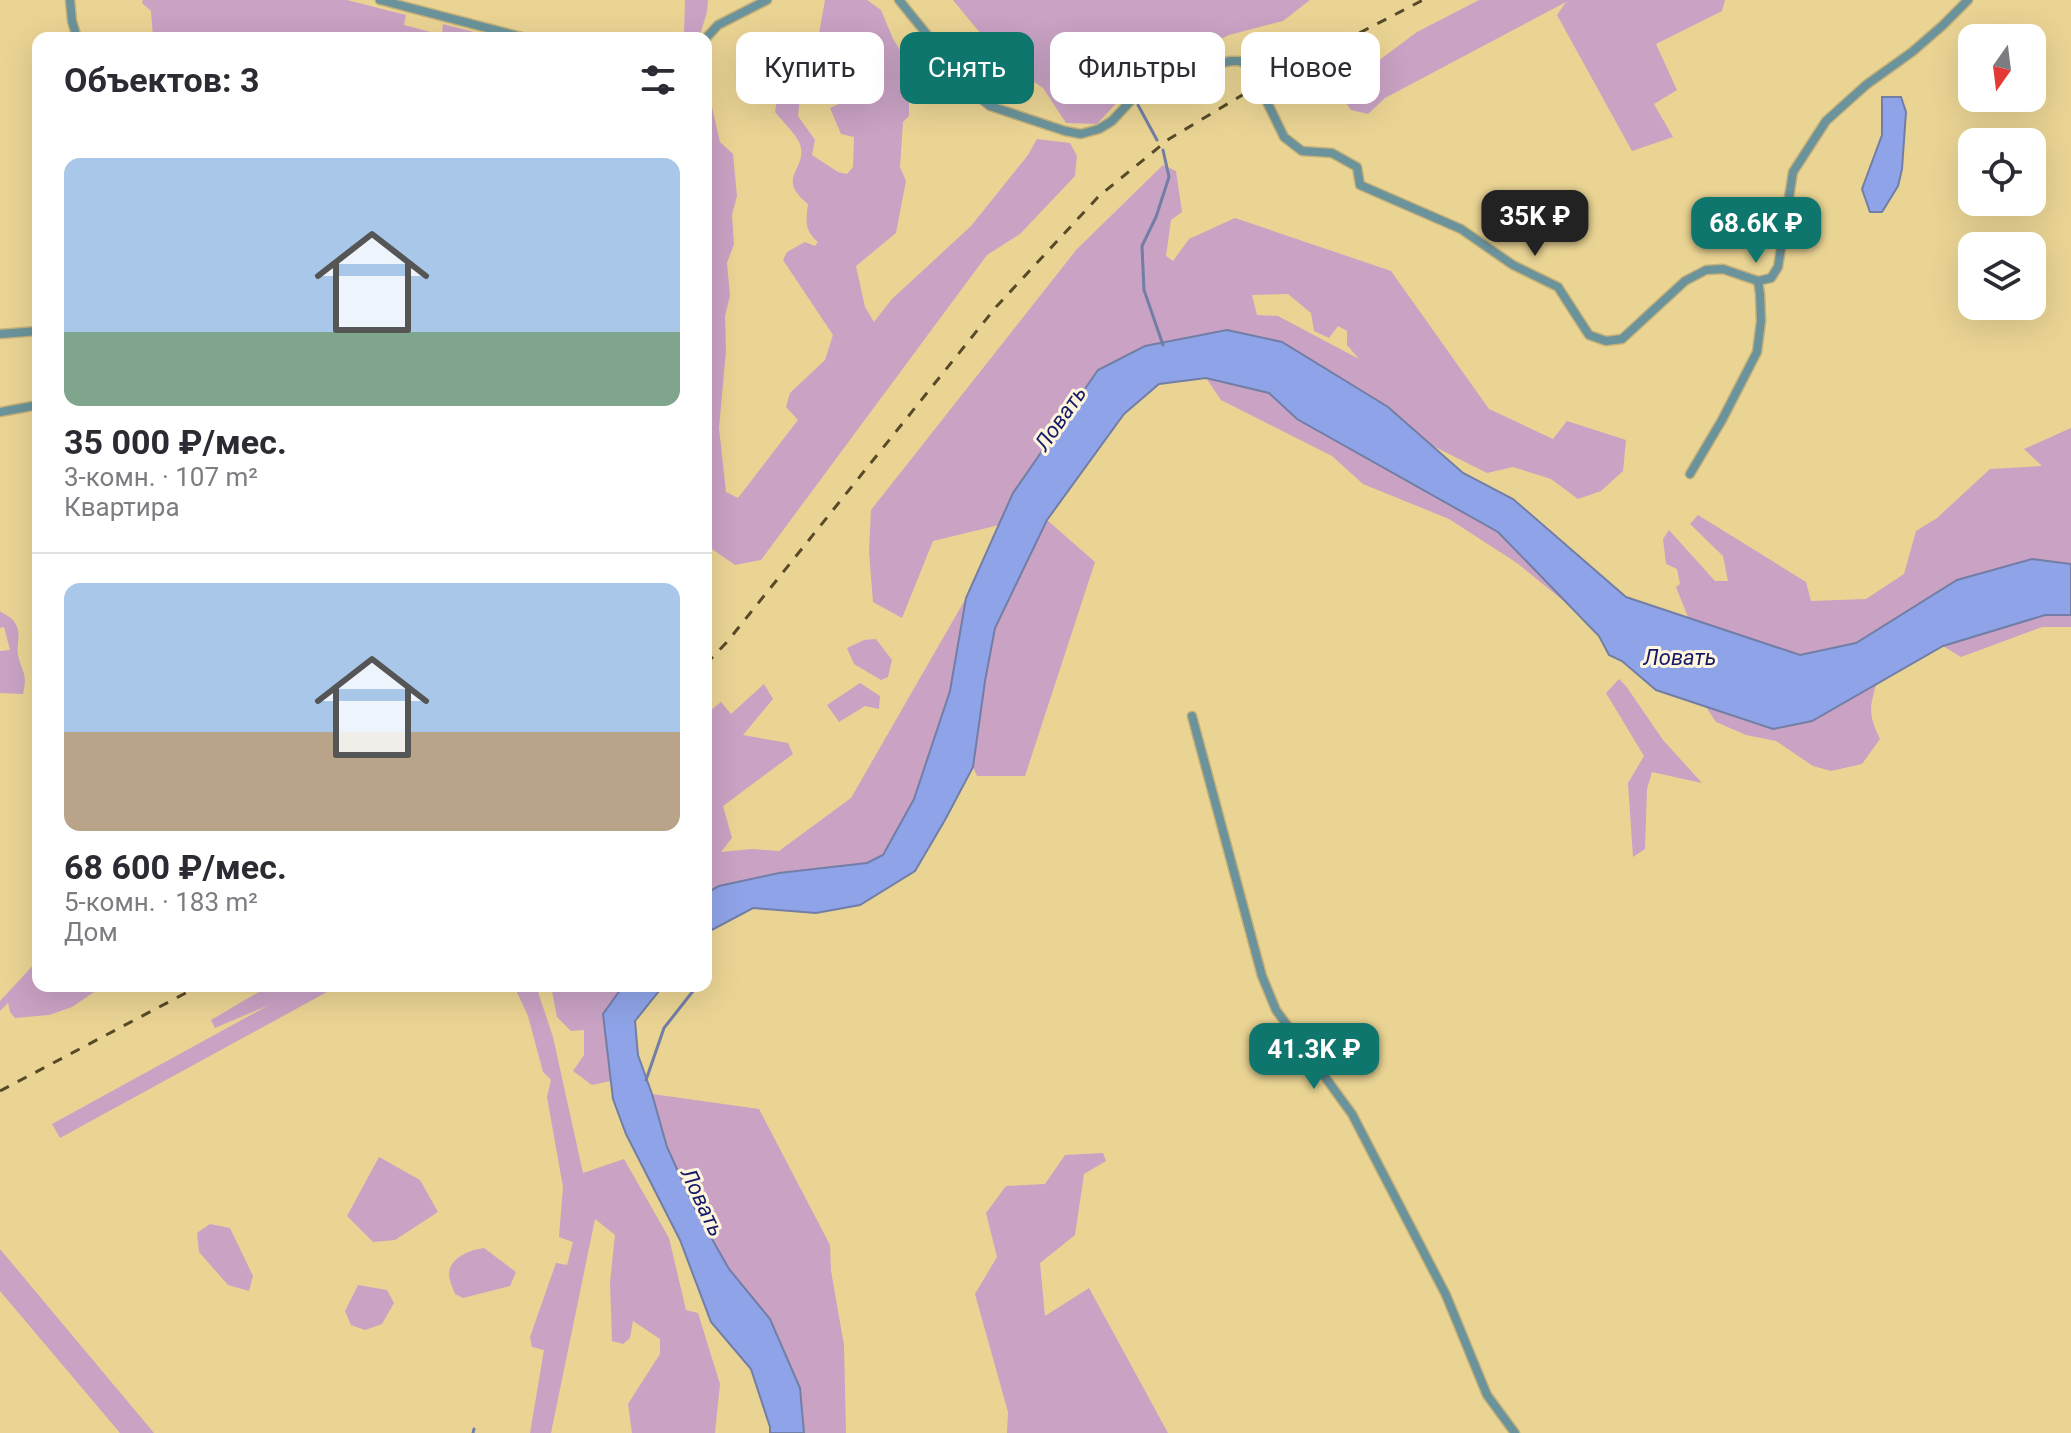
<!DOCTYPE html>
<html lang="ru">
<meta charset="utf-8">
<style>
:root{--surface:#fff;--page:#f2f2f3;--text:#2b2b33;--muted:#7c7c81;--line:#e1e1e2;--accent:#0f766e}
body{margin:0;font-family:Roboto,sans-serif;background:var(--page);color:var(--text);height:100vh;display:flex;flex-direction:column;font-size:30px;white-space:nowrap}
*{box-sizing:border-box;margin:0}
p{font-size:26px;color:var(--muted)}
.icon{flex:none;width:44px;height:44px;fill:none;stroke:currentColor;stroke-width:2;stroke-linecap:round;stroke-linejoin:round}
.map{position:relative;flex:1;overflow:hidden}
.panel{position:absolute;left:32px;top:32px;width:680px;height:960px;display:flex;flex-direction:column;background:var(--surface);border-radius:16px;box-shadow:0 8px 32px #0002}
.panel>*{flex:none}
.hud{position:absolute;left:736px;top:32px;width:760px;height:72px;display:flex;gap:16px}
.needle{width:52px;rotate:194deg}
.buttons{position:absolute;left:1958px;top:24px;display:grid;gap:16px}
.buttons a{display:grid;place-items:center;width:88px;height:88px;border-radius:16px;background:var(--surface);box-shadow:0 8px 32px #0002;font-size:40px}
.price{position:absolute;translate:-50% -68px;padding:0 18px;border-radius:16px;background:var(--accent);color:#fff;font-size:26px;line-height:52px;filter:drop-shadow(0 2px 4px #0008)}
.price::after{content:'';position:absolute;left:50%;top:48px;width:24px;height:18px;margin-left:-12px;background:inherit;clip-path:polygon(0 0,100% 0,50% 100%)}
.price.current{background:#222;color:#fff}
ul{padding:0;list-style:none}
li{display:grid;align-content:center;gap:16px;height:424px;padding:0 32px}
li+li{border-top:2px solid var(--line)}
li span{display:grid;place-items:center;height:248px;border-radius:16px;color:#555}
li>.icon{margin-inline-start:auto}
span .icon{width:144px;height:144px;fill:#fffc;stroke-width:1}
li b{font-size:34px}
h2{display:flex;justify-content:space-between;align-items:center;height:96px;padding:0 32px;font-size:34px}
.pill{padding:0 28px;border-radius:16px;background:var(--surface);box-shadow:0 8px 32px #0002;font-size:28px;line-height:72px}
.pill.current{background:var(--accent);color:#fff}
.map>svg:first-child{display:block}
</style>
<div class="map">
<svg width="2071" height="1433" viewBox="0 0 2071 1433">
<rect width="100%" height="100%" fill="#ead494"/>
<!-- green -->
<path fill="#c9a2c4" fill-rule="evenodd" d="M143,0h204l59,15 -2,10 38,10 1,-11 55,14h-345l-2,-27 -9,-8z
M685,0h23l-1,12 -8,26h-13l-2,-3z
M825,0h42l14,10 12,29 11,17 5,18v42l-6,6 -3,45 6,14 -10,52 -40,33 9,41 9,15 18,-23 79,-73 57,-71 9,-16 33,4 7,13 -2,20 -55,58 -33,21 -226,305 -26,5 -23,-16 -6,-28v-440l14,61 13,12 4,42 -5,19 2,29 -7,19 3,33 -5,20 1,34 -7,78 7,64 12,6 60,-78 -12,-13 4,-14 35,-33 8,-25 -50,-75 4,-8 18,-10 10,4 3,-4c-14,-12 -12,-21 -10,-38 -35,-28 3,-36 -9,-62 -5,-10 -17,-21 -24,-30l3,-19 -2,-9 10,-11 16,3 -4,40 17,24 -3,15 26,17 9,2 6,-7 1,-30 -13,-3 -11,-26 13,-6 -6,-14 8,-7v-5l-4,-9 -10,5 -17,-1 -7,-19 11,-13z
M953,0h357l-27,21 -54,14 -75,37 -30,23 -27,29 -31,-1 -23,-35 -39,-26z
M1479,0h246l-3,11 -66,33 21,46 -23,14 19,33 -41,14 -75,-136 9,-13 -181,96 -17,16 -17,-4 -8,-11 27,-32 47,-35z
M1163,165l13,6 6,41 -11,8 -5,36 7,5 16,-22 46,-21 156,53 98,138 64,30 14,-18 59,19 -3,31 -22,20 -23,8 -27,-20 -38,-12 -26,6 -56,-28 -43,-38 -106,-65 -184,28 -85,123 -14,32 -66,16 -31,77 -29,-16 -4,-51 2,-41 206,-261zM1288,294l23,19 3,18 15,7 9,-12 9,5v14l12,14 -81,-43 -21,-1 -5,-20z
M1206,378l63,15 28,26 201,113 73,75 -54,-44 -68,-44 -86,-35 -31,-28 -111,-56z
M2071,428v136l-39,-5 -75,21 -101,63 -56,12 -112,-38 -12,-30 4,-3 -3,-15 -11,-5 -3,-25 6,-9 46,51h13l-5,-25 -33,-32 8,-9 108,67 5,19 55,-2 38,-25 12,-43 21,-13 53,-49 52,-3 -18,-17z
M1047,520l48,42 -70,214h-48l-4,-9 12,-86 10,-53z
M966,598l-16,93 -36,108 -31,56 -16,8 -88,10 -60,13 -13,7v-179l15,-12 10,12 33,-30 9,15 -30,36 45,8 5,11 -70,52 9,32 -11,14 31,-3 27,2 72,-53z
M0,611c5,4 12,6 15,12 7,10 1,21 3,32 4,18 10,18 5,39l-23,-1v-42l10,-1 -6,-23 -4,1z
M2045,615h26v12h-29l-81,30 -18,-11z
M876,639l16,21 -4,17 -7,3 -27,-16 -7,-16 17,-8z
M1619,679l7,7 37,54 39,43 -50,-11 -5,17 -2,60 -12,8 -5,-74 16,-27 -38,-63z
M860,683l20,13 -1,13 -14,-3 -26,16 -12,-17z
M1876,685c-7,24 -7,31 4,54l-18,25 -31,7 -18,-5 -37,-25 -30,-6 -30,-13 -10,-15 67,22 39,-8z
M38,960v16l-2,3 2,7h65l-31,21 -23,8 -34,3 -5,-6 -2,-9 -8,8v-10z
M269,986h69l-278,152 -8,-14 217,-119 -54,23 -4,-8z
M514,986h22l17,51 30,136 41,-14 45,79 17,72 12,3 22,71 -5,49h-83l-4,-29 32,-50v-15l-27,-18 -3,17 -7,6 -11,-3 -2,-58 5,-48 -20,-16 -44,214h-21l14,-83 -12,-3 -2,-10 26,-74 11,2 6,-23 -14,-5 4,-50 -16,-90 4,-17 -8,-8 -15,-56z
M555,986h68l-20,28 8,67 -19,4 -19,-14 11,-16v-25l-13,1 -14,-14 -5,-26z
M652,1094l107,15 71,136 1,26 13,74 2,88h-42l-4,-45 -30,-69 -41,-49 -34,-61 -28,-62z
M1103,1153l3,8 -22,13 -9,61 -35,28 5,53 44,-28 79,145h-161l1,-21 -33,-118 22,-37 -11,-44 20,-27 39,-2 20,-29z
M379,1157l41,23 18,32 -43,28 -22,2 -26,-26z
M210,1224l20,4 23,48 -4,15 -21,-6 -29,-33 -2,-19z
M484,1248l32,24 -6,14 -47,12 -8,-4c-2,-6 -6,-14 -6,-20 1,-17 21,-24 35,-26z
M0,1249l154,184h-34l-120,-142z
M358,1285l29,5 7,13 -12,21 -17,6 -14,-5 -6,-14z"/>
<!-- water -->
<path fill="#8fa4e8" stroke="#727ea6" stroke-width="2" d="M1882,97h19l5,15 -4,57 -4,17 -16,26h-12l-8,-23 20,-54z
M1227,330l55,12 106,65 75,66 50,26 113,98 174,58 56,-12 101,-63 75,-21 39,5v51h-26l-102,31 -131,75 -39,8 -117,-39 -34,-29 -13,-6 -10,-19 -101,-104 -201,-113 -28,-26 -63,-15 -47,6 -35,30 -77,106 -52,108 -10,53 -12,86 -28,53 -30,51 -55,34 -44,8 -63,-5 -47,25v-40l13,-7 60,-13 88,-10 16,-8 31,-56 36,-108 16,-93 47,-105 85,-123 47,-24z
M623,986h40l-28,35 3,34 14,39 15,53 28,62 34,60 41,50 30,69 4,45h-34v-6l-19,-58 -40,-47 -31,-82 -54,-106 -13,-35 -10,-85z"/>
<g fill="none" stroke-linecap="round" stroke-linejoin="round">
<!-- stream -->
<path stroke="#727ea6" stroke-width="3" d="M1106,84l17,11
M1138,105l19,35
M1163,150l6,27 -13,40 -14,29 2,44 19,55
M646,1080l18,-52 33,-42
M473,1433l1,-4"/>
<defs>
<path id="street" d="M70,0l2,21 5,17
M380,0l146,38
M899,0l77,95 14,11 75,25 16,3 18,-5 13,-8 27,-29 58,-24 34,-7h9l10,6 34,70 18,14 30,2 25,14 3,18 101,44 52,36 45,22 31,48 17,6 16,-2 63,-58 21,-11 17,-1 35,12
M706,38l12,-13 49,-25
M0,334l38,-3
M0,412l38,-7
M1690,474l32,-54 35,-68 4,-31 -1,-27 -2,-13 13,-3 7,-11 15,-95 33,-51 40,-36 46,-33 30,-26 26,-26
M1192,716l70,260 14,34 76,104 94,181 41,100 28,38"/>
</defs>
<!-- street casing -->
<use href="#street" stroke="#c5b179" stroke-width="11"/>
<!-- street -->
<use href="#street" stroke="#6b939b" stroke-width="8"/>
<!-- rail -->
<path stroke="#564a28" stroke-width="3" stroke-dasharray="10 10" stroke-linecap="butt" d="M706,664l21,-22 269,-335 103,-111 70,-57 90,-54 164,-85
M0,1091l199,-105"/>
</g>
<g text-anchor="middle" stroke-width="6" stroke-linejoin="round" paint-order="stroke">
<!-- water labels -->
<g font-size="22" font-style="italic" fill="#141b68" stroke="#fff6dd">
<text transform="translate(1060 418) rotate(-55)" y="8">Ловать</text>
<text x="1680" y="665">Ловать</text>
<text transform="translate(703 1202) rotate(65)" y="8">Ловать</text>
</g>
</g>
</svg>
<div class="buttons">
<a><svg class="needle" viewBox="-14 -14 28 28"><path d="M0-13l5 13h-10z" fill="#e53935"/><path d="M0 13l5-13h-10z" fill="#7c7c81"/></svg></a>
<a><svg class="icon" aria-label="locate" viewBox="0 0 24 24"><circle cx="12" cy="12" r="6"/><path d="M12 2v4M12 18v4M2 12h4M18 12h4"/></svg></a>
<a><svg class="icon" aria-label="layers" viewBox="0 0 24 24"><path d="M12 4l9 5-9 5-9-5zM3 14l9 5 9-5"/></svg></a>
</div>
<b class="price current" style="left:1535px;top:258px">35K ₽</b>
<b class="price" style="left:1756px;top:265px">68.6K ₽</b>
<b class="price" style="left:1314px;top:1091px">41.3K ₽</b>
<div class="hud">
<a class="pill">Купить</a>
<a class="pill current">Снять</a>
<a class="pill">Фильтры</a>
<a class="pill">Новое</a>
</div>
<section class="panel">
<h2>Объектов: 3<svg class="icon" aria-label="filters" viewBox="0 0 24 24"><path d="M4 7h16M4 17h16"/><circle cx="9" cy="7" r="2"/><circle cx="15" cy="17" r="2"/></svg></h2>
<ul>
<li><span style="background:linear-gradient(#a9c7e8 70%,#7fa58c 0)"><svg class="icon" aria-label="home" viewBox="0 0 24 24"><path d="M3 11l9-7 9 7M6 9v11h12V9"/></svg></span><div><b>35 000 ₽/мес.</b><p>3-комн. · 107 m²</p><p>Квартира</p></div></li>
<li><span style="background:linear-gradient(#a9c7e8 60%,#b9a48a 0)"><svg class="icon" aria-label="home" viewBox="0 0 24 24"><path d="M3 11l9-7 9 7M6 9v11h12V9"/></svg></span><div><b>68 600 ₽/мес.</b><p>5-комн. · 183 m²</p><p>Дом</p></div></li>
</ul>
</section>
</div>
